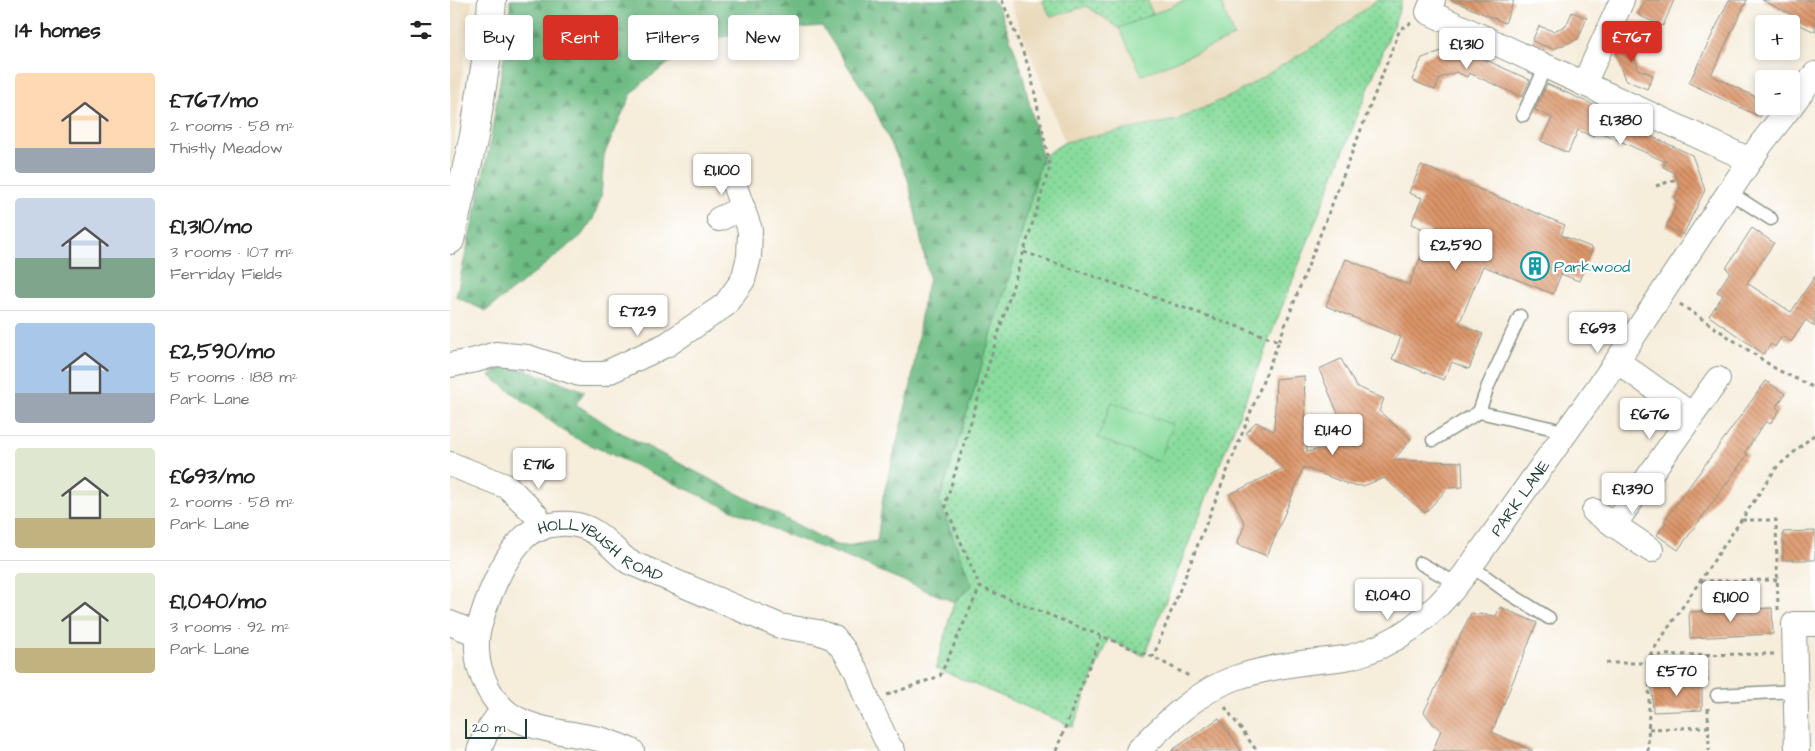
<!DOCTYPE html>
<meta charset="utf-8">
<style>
:root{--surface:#fff;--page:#f2f2f2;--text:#222;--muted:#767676;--line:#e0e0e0;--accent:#d93025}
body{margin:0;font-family:"Architects Daughter",sans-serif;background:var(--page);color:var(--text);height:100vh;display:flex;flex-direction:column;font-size:19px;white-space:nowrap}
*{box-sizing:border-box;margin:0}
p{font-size:16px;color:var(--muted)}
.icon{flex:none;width:28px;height:28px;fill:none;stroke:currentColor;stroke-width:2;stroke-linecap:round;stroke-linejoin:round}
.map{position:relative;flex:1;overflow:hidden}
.details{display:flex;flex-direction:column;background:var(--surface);width:450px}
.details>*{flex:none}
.top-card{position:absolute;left:15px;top:15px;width:475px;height:45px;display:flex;gap:10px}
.fabs{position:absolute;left:1305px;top:15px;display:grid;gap:10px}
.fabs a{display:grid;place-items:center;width:45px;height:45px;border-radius:5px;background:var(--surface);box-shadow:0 2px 8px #0003;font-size:25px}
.scale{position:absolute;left:15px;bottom:12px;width:62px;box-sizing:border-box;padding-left:5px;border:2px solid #1f3d34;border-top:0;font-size:14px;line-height:18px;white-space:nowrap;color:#1f3d34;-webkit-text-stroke:4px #fff;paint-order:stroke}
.price{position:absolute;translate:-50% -42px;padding:0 11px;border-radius:5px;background:#fff;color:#222;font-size:16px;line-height:32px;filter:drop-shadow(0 1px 2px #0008)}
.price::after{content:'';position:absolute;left:50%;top:30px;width:15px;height:11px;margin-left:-8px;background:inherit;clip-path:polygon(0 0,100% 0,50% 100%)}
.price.selected{background:var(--accent);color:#fff}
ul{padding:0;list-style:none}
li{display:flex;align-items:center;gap:15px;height:125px;padding:0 15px}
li+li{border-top:1px solid var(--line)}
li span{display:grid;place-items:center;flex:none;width:140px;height:100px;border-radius:5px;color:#555}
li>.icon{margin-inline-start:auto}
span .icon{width:60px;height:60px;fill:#fffc;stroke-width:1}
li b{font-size:21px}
h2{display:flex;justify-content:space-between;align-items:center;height:60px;padding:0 15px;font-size:21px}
.chip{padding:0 18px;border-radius:5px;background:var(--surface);box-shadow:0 2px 8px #0003;font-size:18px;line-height:45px}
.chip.selected{background:var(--accent);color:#fff}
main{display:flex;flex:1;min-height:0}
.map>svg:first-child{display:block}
</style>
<main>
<section class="details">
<h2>14 homes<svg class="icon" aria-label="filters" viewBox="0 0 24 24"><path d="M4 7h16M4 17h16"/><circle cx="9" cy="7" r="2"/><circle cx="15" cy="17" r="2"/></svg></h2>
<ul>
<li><span style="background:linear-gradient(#ffd9b3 75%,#9aa5b1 0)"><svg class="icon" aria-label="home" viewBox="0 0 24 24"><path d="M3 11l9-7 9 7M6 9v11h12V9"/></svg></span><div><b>£767/mo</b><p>2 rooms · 58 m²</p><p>Thistly Meadow</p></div></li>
<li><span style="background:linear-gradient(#c9d6e8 60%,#7fa58c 0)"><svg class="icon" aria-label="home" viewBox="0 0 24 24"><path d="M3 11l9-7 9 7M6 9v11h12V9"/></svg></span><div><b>£1,310/mo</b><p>3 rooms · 107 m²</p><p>Ferriday Fields</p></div></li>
<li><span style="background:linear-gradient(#a9c7e8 70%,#9aa5b1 0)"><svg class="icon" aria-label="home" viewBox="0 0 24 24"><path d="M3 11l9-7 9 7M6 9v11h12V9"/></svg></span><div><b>£2,590/mo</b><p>5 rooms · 188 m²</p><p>Park Lane</p></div></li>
<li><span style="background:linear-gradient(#dfe7d0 70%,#c2b280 0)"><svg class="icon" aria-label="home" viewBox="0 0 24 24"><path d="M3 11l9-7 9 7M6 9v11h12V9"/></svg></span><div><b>£693/mo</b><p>2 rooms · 58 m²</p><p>Park Lane</p></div></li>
<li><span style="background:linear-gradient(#dfe7d0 75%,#c2b280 0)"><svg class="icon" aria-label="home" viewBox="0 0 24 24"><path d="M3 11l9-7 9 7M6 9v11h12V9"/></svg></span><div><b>£1,040/mo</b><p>3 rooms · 92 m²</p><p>Park Lane</p></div></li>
</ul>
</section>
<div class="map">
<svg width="1365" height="751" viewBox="0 0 1365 751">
<defs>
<pattern id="green-dots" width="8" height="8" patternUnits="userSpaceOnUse" patternTransform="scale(1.25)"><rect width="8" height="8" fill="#89dc9d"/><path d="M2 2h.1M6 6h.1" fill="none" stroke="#6fb481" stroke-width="1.8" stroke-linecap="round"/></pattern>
<pattern id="forest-firs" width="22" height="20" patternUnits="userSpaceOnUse" patternTransform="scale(1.25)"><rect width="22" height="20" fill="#6ebc84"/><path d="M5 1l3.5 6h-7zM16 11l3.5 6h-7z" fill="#5a9a6d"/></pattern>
<pattern id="building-back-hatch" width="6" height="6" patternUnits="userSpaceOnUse" patternTransform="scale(1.25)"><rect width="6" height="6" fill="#dc9569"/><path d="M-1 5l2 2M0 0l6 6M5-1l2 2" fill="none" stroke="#b27b57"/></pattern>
</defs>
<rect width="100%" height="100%" fill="#fff"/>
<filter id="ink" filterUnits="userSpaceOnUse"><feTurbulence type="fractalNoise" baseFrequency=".02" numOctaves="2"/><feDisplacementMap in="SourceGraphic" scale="10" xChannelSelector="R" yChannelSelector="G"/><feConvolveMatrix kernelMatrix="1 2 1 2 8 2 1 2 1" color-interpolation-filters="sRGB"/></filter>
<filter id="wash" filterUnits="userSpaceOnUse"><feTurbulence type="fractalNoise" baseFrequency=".0096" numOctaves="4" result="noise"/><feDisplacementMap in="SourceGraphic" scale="20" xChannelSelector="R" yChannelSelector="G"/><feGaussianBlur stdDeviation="1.12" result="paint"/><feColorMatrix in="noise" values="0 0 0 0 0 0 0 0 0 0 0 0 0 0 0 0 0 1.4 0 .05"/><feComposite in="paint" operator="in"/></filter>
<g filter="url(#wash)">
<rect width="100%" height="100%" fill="#f6eddb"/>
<!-- built -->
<path fill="#e9d9ba" d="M0,0h22l-22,175z
M559,0h368l-51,39 -93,56 -57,25 -111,22z"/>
<!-- green -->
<path fill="url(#green-dots)" stroke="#548c68" d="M592,0h105l6,14 -34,14 -32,-22 -36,11z
M927,0h25l-5,16 -253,640 -36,-17 -35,88 -137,-59 18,-66 18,-16 -33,-84 72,-230 31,-115 23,-15 111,-22 57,-25 93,-56z"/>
<!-- forest -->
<path fill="url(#forest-firs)" stroke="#467c5c" d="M60,0h483l8,13 20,55 21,89 -31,115 -72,230 33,84 -18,16 -113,-47 -59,-22 -213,-98 -79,-59 12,-9 24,3 59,21 -9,13 36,24 224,117 10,1 31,-5 6,-44 28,-112 12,-82 6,-25 -21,-99 -37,-77 -49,-76 -81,7 -43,9 -55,40 -12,13 -27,60 -3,42 -8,22 -12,17 -95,75 -30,-14 33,-148 21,-130z"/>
<!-- pitch -->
<path fill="#89dc9d" stroke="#548c68" d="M736,0h34l14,37 -92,38 -23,-47z
M662,402l61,23 -14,37 -61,-24z"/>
<g id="blocks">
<!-- building -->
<path fill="url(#building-back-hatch)" d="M1001,0h63l-9,23z
M1195,0h29l-11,26 -25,-11z
M1279,0h18l-36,75 53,26v8l-4,8 -71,-34z
M1312,0h53v32l-19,-9 2,-5z
M1122,12l15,6 -9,21 -25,10 -21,-8 7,-15 14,5 13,-5z
M1174,35l15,6 -5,14 4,14 15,6 -6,14 -22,-9 -9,-25z
M1005,46l75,34 -8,17 -53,-24 -2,4 -11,-5 -16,6 -5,12 -23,-10 10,-22z
M1097,84l58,26 -2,4 89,41 13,35 -22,45 -17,-8 12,-26 -4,-1 6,-13 -5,-14 -12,-6 3,-5 -70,-32 -3,7 -15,-7 -10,23 -27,-12 11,-23 -17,-8z
M971,165l144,60 -4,10 32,13 -14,33 -18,-7 -8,20 -70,-28 -24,58 24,10 -14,35 -17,-7 -8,18 -52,-21 9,-22 -75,-31 20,-47 63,26 22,-53 -20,-8 11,-26 -13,-5z
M1302,228l22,15 -27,40 44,29 24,-36v51l-9,-7 -15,22 -9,-6 -7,11 -4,-3 -7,10 -55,-38 14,-21 -6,-3 13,-20 -4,-4z
M891,359l15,27 28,13 -5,12 32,28 -17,21 68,2 1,25 -15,1 -23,25 -41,-35 -21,8 -13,-1 -46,-18 -37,89 -30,-12 8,-20 -15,-30 54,-26 -38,-35 10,-11 18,9 2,-52 28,-3 3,76 43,-10 -31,-73z
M1316,381l19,13 -9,13 4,3 -10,14 -4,-3 -21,31 3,2 -70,96 -21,-15 9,-13 -2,-1z
M1365,531v29h-32v-28z
M1050,607l37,16 -45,109 41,19h-100l8,-21 -8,-6 -9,-12 47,-99 25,3z
M1322,608l1,26 -83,4 -1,-26z
M1252,683v27l-49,2 -1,-27z
M769,718l22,33h-70z"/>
</g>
</g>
<g filter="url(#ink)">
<use href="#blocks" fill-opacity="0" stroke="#8a9588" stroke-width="1"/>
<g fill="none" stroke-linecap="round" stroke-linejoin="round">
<defs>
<path id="lane" d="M1073,115l23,-49
M1279,192l42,27
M1029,412l76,17 11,5
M983,440l46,-28 9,-26 32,-70
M970,563l37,21
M1021,566l36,26 42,26
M1267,695l78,-4"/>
<g id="street">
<path d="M983,0l-5,12 322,148"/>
<path d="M1134,84l38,-84"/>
<path d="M1341,106l24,-32"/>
<path d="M269,219l24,-11"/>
<path d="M1167,361l75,54"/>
<path d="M0,365l26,-5 20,-6 31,3 53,17h24l64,-30 57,-39 18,-25 6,-23 1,-27 -18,-52"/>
<path d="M0,464l58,23 29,29 3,13"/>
<path d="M1144,511l57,39"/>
<path d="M1164,525l104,-146"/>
<path d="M0,623l27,11"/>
<path d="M29,751l7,-18 17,-24"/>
<path id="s1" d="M182,751c-10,-4 -19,-8 -29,-11 -30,-8 -76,-8 -100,-31 -11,-11 -20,-28 -24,-43 -2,-9 -3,-25 -1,-34 7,-30 25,-76 49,-97 10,-9 30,-12 43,-11 28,2 39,23 59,38l151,64 38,6 16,6 10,12 13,22 11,30 22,46 3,3"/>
<path id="s2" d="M688,751c29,-29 60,-61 100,-74 22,-7 48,-12 71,-15 13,-2 27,-2 41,-5 48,-12 86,-44 115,-83l152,-213 144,-217 30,-38"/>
<path d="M1347,751l-3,-127h21"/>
</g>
<path id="secondary" d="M0,240l24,-104 15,-93 3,-43"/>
</defs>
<!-- lane casing -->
<use href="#lane" stroke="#8a9588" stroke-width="15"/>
<!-- street casing -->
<use href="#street" stroke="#8a9588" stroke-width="26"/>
<!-- secondary casing -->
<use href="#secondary" stroke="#8a9588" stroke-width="30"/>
<!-- path -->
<path stroke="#8a9588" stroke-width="3" stroke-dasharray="4 4" stroke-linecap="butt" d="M552,0l28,70 20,97 -105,338 35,82 173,70 38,20
M1206,186l21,-7
M574,252l255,89 -126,316
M1230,304l96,65 39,19
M829,341l121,-312 11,-6
M1292,520h34l2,90
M1251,581l76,-1
M1256,654l1,30
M1200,655l124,-1
M1156,663h44
M437,695l53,-19 40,-89
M775,707l32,44
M1258,708l1,43
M1199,729l59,-2
M606,751l45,-115
M1198,751l2,-96 127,-188 38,-33"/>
<!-- lane -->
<use href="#lane" stroke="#fff" stroke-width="12"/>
<!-- street -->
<use href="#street" stroke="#fff" stroke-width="24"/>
<!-- secondary -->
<use href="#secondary" stroke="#fff" stroke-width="28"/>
</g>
</g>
<!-- icons -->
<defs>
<symbol id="building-ring" viewBox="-11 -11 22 22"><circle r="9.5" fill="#fff" stroke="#0f9aa8" stroke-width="1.5"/><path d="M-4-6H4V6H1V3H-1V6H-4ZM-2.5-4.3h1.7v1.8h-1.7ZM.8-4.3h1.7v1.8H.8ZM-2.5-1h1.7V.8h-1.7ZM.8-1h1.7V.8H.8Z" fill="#0f9aa8"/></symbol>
</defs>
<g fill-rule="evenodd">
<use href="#building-ring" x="1069" y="250" width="32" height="32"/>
</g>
<g text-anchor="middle" stroke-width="4.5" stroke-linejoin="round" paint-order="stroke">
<!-- culture labels -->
<g font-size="16" fill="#0d838f" stroke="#fff" text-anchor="start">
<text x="1104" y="272">Parkwood</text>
</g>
<!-- street labels -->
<g font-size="16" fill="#1f3d34" stroke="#fff">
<text dy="6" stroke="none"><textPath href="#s2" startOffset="478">PARK LANE</textPath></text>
<text dy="6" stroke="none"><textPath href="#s1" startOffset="414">HOLLYBUSH ROAD</textPath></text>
</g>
</g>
</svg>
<div class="fabs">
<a>+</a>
<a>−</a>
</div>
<div class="scale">20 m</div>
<b class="price selected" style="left:1182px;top:63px">£767</b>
<b class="price" style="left:1017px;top:70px">£1,310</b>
<b class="price" style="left:1171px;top:146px">£1,380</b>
<b class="price" style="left:272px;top:196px">£1,100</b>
<b class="price" style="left:1006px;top:271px">£2,590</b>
<b class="price" style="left:188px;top:337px">£729</b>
<b class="price" style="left:1148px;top:354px">£693</b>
<b class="price" style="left:1200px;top:440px">£676</b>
<b class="price" style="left:883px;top:456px">£1,140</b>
<b class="price" style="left:89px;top:490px">£716</b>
<b class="price" style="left:1183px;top:515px">£1,390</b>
<b class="price" style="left:938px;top:621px">£1,040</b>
<b class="price" style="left:1281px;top:623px">£1,100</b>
<b class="price" style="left:1227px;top:697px">£570</b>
<div class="top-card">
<a class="chip">Buy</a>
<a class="chip selected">Rent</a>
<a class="chip">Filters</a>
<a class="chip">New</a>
</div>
</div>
</main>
